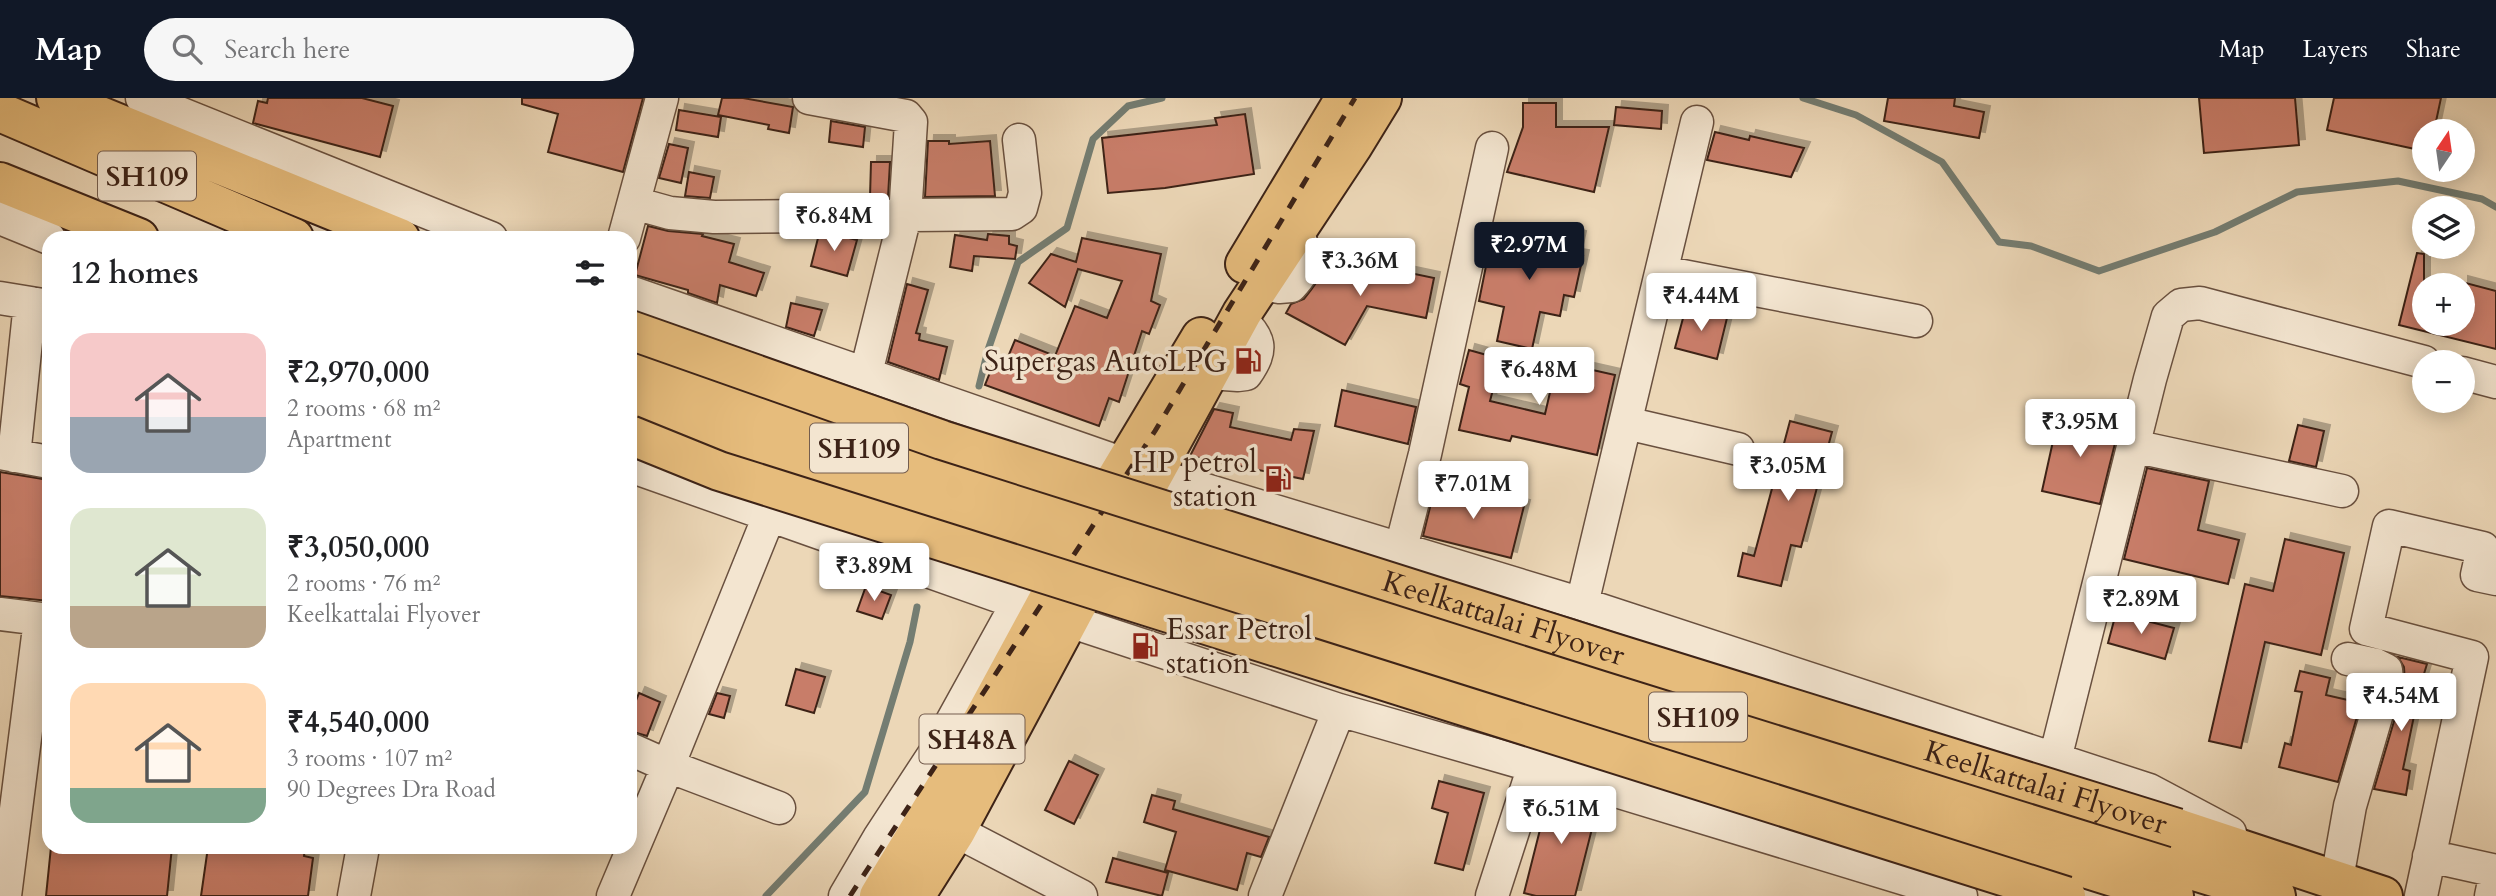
<!DOCTYPE html>
<meta charset="utf-8">
<style>
:root{--surface:#fff;--page:#f6f6f6;--text:#202124;--muted:#757577;--accent:#111827}
body{margin:0;font-family:Cardo,serif;background:var(--page);color:var(--text);height:100vh;display:flex;flex-direction:column;font-size:26px;white-space:nowrap}
*{box-sizing:border-box;margin:0}
p{font-size:23px;color:var(--muted)}
.icon{flex:none;width:38px;height:38px;fill:none;stroke:currentColor;stroke-width:2;stroke-linecap:round;stroke-linejoin:round}
.map{position:relative;flex:1;overflow:hidden}
.sheet{position:absolute;left:42px;top:133px;width:595px;height:623px;display:flex;flex-direction:column;background:var(--surface);border-radius:21px;box-shadow:0 4px 18px #0003}
.sheet>*{flex:none}
.needle{width:46px;rotate:13deg}
.fabs{position:absolute;left:2412px;top:21px;display:grid;gap:14px}
.fabs a{display:grid;place-items:center;width:63px;height:63px;border-radius:50%;background:var(--surface);box-shadow:0 4px 18px #0003;font-size:35px}
.price{position:absolute;translate:-50% -60px;padding:0 16px;border-radius:7px;background:#fff;color:#222;font-size:23px;line-height:46px;filter:drop-shadow(0 2px 4px #0008)}
.price::after{content:'';position:absolute;left:50%;top:42px;width:21px;height:16px;margin-left:-10px;background:inherit;clip-path:polygon(0 0,100% 0,50% 100%)}
.price.active{background:var(--accent);color:#fff}
ul{padding:0;list-style:none}
li{display:flex;align-items:center;gap:21px;height:175px;padding:0 28px}
li span{display:grid;place-items:center;flex:none;width:196px;height:140px;border-radius:21px;color:#555}
li>.icon{margin-inline-start:auto}
span .icon{width:84px;height:84px;fill:#fffc;stroke-width:1}
li b{font-size:30px}
h2{display:flex;justify-content:space-between;align-items:center;height:84px;padding:0 28px;font-size:30px}
header{display:flex;align-items:center;gap:42px;box-sizing:border-box;height:98px;padding:0 35px;background:var(--accent);color:#fff}
header strong{font-size:33px}
nav{display:flex;gap:38px;margin-inline-start:auto;font-size:24px}
.search{width:490px;height:63px;background:var(--page);display:flex;align-items:center;gap:18px;box-sizing:border-box;padding:0 24px;border-radius:38px;color:var(--muted);font-size:26px}
.map>svg:first-child{display:block}
</style>
<header>
<strong>Map</strong>
<div class="search"><svg class="icon" aria-label="search" viewBox="0 0 24 24"><circle cx="10" cy="10" r="6"/><path d="M15 15l6 6"/></svg>Search here</div>
<nav><a>Map</a><a>Layers</a><a>Share</a></nav>
</header>
<div class="map">
<svg width="2496" height="798" viewBox="0 0 2496 798">
<defs>
<filter id="shadow"><feDropShadow dx="6" dy="-6" stdDeviation="0" flood-color="#0004"/></filter>
</defs>
<rect width="100%" height="100%" fill="#ecd7b7"/>
<filter id="stains"><feTurbulence type="fractalNoise" baseFrequency=".00286" numOctaves="4"/><feColorMatrix values="0 0 0 0 .2 0 0 0 0 .09 0 0 0 0 .02 0 0 0 .5 -.17"/></filter>
<radialGradient id="worn" r=".72"><stop offset=".6" stop-color="#630" stop-opacity="0"/><stop offset="1" stop-color="#630" stop-opacity=".3"/></radialGradient>
<g fill="none" stroke-linecap="round" stroke-linejoin="round">
<!-- stream -->
<path stroke="#747d72" stroke-width="7" d="M1803,0l53,17 86,47 57,80 32,4 68,25 116,-39 82,-40 101,-11 84,18 14,8
M979,288l9,-36 30,-88 49,-34 26,-89 35,-33 34,-8
M766,798l99,-104 45,-150 7,-35"/>
</g>
<!-- building -->
<path fill="#c87d69" stroke="#3d2317" stroke-width="2" filter="url(#shadow)" d="M268,0h94l31,8 -13,51 -127,-34 5,-22 9,2z
M522,0h121l-20,74 -75,-20 10,-38 -36,-10z
M722,0h21l50,9 -4,26 -21,-4 1,-4 -51,-10z
M1888,0h67l-1,8 30,6 -5,26 -95,-17z
M2199,0h96l4,47 -95,8z
M2334,0h107l-7,33h-10v20l-97,-21z
M1523,5h33v24h53l-15,65 -87,-20 16,-45z
M1616,9l46,4 -1,18 -47,-4z
M679,12l42,7 -3,20 -42,-7z
M1245,16l9,60 -89,14 -57,5 -6,-55 115,-13 -2,-7z
M831,23l34,6 -2,20 -34,-5z
M1715,34l34,8 1,-4 54,12 -13,29 -84,-17z
M928,43h21v3l41,-3 5,55 -70,1z
M669,46l19,4 -7,35 -22,-5z
M871,64h19l-2,35h-18z
M689,74l25,5 -4,21 -25,-2z
M648,128l20,5 35,3 -1,2 32,8 -5,18 35,11 -8,23 -36,-11 -3,18 -29,-10v-3l-53,-15z
M1493,133l57,12 1,-5 10,2 1,-7 18,4 -4,18 7,1 -9,41 -10,-2 -4,21 -20,-4 -8,37 -35,-8 7,-34 -25,-6z
M819,136h14l24,6 -10,36 -36,-10z
M988,136l21,2v8l8,2 -2,13 -41,-3 -2,15 -22,-4 5,-32 32,5z
M1082,140l79,16 -10,47 9,4 -11,29 -7,-3 -23,71 -10,-4 -10,28 -114,-41 8,-20 10,4 12,-29 40,16 20,-50 32,12 15,-37 -44,-12 -13,38 -36,-24 22,-29 25,8z
M2417,155l7,1v72v-2h38v-42l34,9v58l-97,-24z
M1353,163l81,17 -8,40 -59,-12 -22,39 -59,-32 5,-9 13,-5 7,-9 7,-10 6,-16 26,14z
M907,186l21,6 -12,43 4,1 -1,6 28,7 -8,33 -51,-18z
M791,205l31,7 -8,26 -28,-9z
M1686,209l41,11 -10,41 -42,-11z
M1469,252l32,9 -11,42 55,13 12,-52 58,13 -18,80 -85,-19 -2,5 -51,-11 10,-43 -9,-3z
M1342,292l74,17 -8,37 -73,-18z
M1214,311l19,4 -3,14 61,13 3,-11 20,2 -11,48 -113,-23z
M2059,316l60,13 -19,77 -58,-13z
M1790,323l42,11 -31,115 -10,-2 -10,41 -43,-10 5,-23 11,3z
M2298,327l26,6 -8,36 -27,-6z
M2147,370l62,13 -11,49 41,10 -11,44 -104,-25z
M0,374l49,8v121l-49,-5z
M1436,385l88,23 -13,52 -88,-22z
M2285,441l59,14 -23,102 -56,-13 -24,106 -32,-7 36,-157 28,7z
M866,488l25,9 -9,24 -25,-8z
M2116,515l58,15 -9,31 -57,-16z
M2398,559l29,7 -7,23 -17,82 7,2 -4,24 -32,-6 31,-105 -1,-17z
M796,571l29,8 -11,36 -28,-8z
M2300,573l30,7 -4,17 35,8 -23,79 -59,-15 6,-24 6,2 11,-53 -7,-1z
M639,595l21,9 -13,34 -17,-5v-16z
M717,595l13,3 -6,22 -15,-4z
M1069,663l29,14 -24,49 -29,-14z
M1439,683l45,12 -21,77 -28,-7 13,-50 -16,-5z
M1550,692l48,15 -23,91h-39l-12,-3z
M1152,697l23,6 -2,8 96,28 -8,20 -14,-4 -10,37 -72,-20 11,-38 -32,-10z
M51,749h121l-5,49h-121z
M208,749h97l-1,9 9,2 -5,38h-107z
M1113,760l55,15 -6,23 -56,-14z"/>
<g fill="none" stroke-linecap="round" stroke-linejoin="round">
<defs>
<path id="minor" d="M142,0l349,140
M809,0l97,18 5,6 -6,94 -39,157
M634,105l36,10 44,4 298,-3 9,-6 4,-15 -6,-53
M0,120l49,20
M624,140l38,-140
M1662,174l254,49
M1261,186l18,3 12,-1c19,-21 19,-30 4,-54
M630,194l523,182 429,130 567,186 81,43
M0,200l49,8
M1209,275l29,2 8,-1c18,-26 14,-35 -7,-56
M2462,275l34,9
M1626,325l112,26
M2133,348l209,45
M0,355l49,9
M14,358l16,-153
M630,368l439,155 270,89 195,56 427,130
M1401,450l24,-94 67,-306
M1582,506l115,-482
M0,516l49,6
M630,651l38,17 111,42
M2055,661l95,-380 18,-63 13,-11 19,-2 224,59
M956,733l125,65
M2429,758l67,15
M2337,781l13,-73 37,-127 -1,-9 -10,-5 -28,-6
M5,798l35,-276
M354,798l9,-49
M613,798l55,-130 101,-250
M845,798l34,-58 55,-84 84,-152
M1265,798l74,-186
M1492,798l42,-130
M2421,798l51,-239 -106,-28 23,-103 94,22 -6,27 19,4
M2491,798l5,-24"/>
<path id="major" d="M56,0l344,140
M0,14l294,126
M0,84l139,56
M1245,166l100,-166
M630,273c546,183 1095,356 1646,525
M630,303l471,159 1073,336
M2177,730l206,68
M879,798l76,-125 135,-249 111,-185
M915,798l41,-65 145,-271 21,-28 120,-219 110,-166 30,-49"/>
</defs>
<!-- minor casing -->
<use href="#minor" stroke="#69503f" stroke-width="35"/>
<!-- major casing -->
<use href="#major" stroke="#3d2317" stroke-width="42"/>
<!-- minor -->
<use href="#minor" stroke="#f3e5d0" stroke-width="32"/>
<!-- major -->
<use href="#major" stroke="#e6bc7c" stroke-width="38"/>
<!-- rail -->
<path stroke="#3d2317" stroke-width="5" stroke-dasharray="12 12" stroke-linecap="butt" d="M850,798l305,-465 200,-333"/>
<defs>
<g id="major-bridge">
<path id="s1" d="M630,232l312,110 669,212 566,176"/>
<path d="M630,337l89,36 1347,425"/>
</g>
</defs>
<!-- major-bridge casing -->
<use href="#major-bridge" stroke="#3d2317" stroke-width="42" stroke-linecap="butt"/>
<!-- major-bridge -->
<use href="#major-bridge" stroke="#e6bc7c" stroke-width="38"/>
</g>
<!-- icons -->
<defs>
<symbol id="fuel-bare" viewBox="-9 -9 18 18"><path d="M-5.5-6h7V0h2V4h1.3V-2.5L3-4.5l.8-.8L6-3V5H2.5V1h-1V6h-7ZM-4.2-4.7v3.2H.2V-4.7Z" fill="#8f2418" stroke="#f3e5d0" stroke-width="2.5" paint-order="stroke"/></symbol>
</defs>
<g fill-rule="evenodd">
<use href="#fuel-bare" x="1229" y="244" width="38" height="38"/>
<use href="#fuel-bare" x="1259" y="362" width="38" height="38"/>
<use href="#fuel-bare" x="1126" y="529" width="38" height="38"/>
</g>
<g text-anchor="middle" stroke-width="7" stroke-linejoin="round" paint-order="stroke">
<!-- shield labels -->
<g fill="#f3e5d0" stroke="#745d4e" stroke-width="2">
<rect x="98" y="53.5" width="98" height="49" rx="5"/>
<rect x="810" y="325.5" width="98" height="49" rx="5"/>
<rect x="1649" y="594.5" width="98" height="49" rx="5"/>
<rect x="919.5" y="616.5" width="105" height="49" rx="5"/>
</g>
<g font-size="28" font-weight="bold" fill="#3d2317">
<text x="147" y="88">SH109</text>
<text x="859" y="360">SH109</text>
<text x="1698" y="629">SH109</text>
<text x="972" y="651">SH48A</text>
</g>
<!-- poi labels -->
<g font-size="30" fill="#3d2317" stroke="#f3e5d0" text-anchor="end">
<text x="1227" y="273">Supergas AutoLPG</text>
<text x="1257" y="374">HP petrol<tspan x="1257" dy="34">station</tspan></text>
<text x="1166" y="541" text-anchor="start">Essar Petrol<tspan x="1166" dy="34">station</tspan></text>
</g>
<!-- street labels -->
<g font-size="30" fill="#3d2317" stroke="#f3e5d0">
<text dy="10" stroke="none"><textPath href="#s1" startOffset="920">Keelkattalai Flyover</textPath></text>
<text dy="10" stroke="none"><textPath href="#s1" startOffset="1488">Keelkattalai Flyover</textPath></text>
</g>
</g>
<rect width="100%" height="100%" filter="url(#stains)"/>
<rect width="100%" height="100%" fill="url(#worn)"/>
</svg>
<div class="fabs">
<a><svg class="needle" viewBox="-14 -14 28 28"><path d="M0-13l5 13h-10z" fill="#e53935"/><path d="M0 13l5-13h-10z" fill="#757577"/></svg></a>
<a><svg class="icon" aria-label="layers" viewBox="0 0 24 24"><path d="M12 4l9 5-9 5-9-5zM3 14l9 5 9-5"/></svg></a>
<a>+</a>
<a>−</a>
</div>
<b class="price" style="left:834px;top:155px">₹6.84M</b>
<b class="price active" style="left:1529px;top:184px">₹2.97M</b>
<b class="price" style="left:1360px;top:200px">₹3.36M</b>
<b class="price" style="left:1701px;top:235px">₹4.44M</b>
<b class="price" style="left:1539px;top:309px">₹6.48M</b>
<b class="price" style="left:2080px;top:361px">₹3.95M</b>
<b class="price" style="left:1788px;top:405px">₹3.05M</b>
<b class="price" style="left:1473px;top:423px">₹7.01M</b>
<b class="price" style="left:874px;top:505px">₹3.89M</b>
<b class="price" style="left:2141px;top:538px">₹2.89M</b>
<b class="price" style="left:2401px;top:635px">₹4.54M</b>
<b class="price" style="left:1561px;top:748px">₹6.51M</b>
<section class="sheet">
<h2>12 homes<svg class="icon" aria-label="filters" viewBox="0 0 24 24"><path d="M4 7h16M4 17h16"/><circle cx="9" cy="7" r="2"/><circle cx="15" cy="17" r="2"/></svg></h2>
<ul>
<li><span style="background:linear-gradient(#f6c9c9 60%,#9aa5b1 0)"><svg class="icon" aria-label="home" viewBox="0 0 24 24"><path d="M3 11l9-7 9 7M6 9v11h12V9"/></svg></span><div><b>₹2,970,000</b><p>2 rooms · 68 m²</p><p>Apartment</p></div></li>
<li><span style="background:linear-gradient(#dfe7d0 70%,#b9a48a 0)"><svg class="icon" aria-label="home" viewBox="0 0 24 24"><path d="M3 11l9-7 9 7M6 9v11h12V9"/></svg></span><div><b>₹3,050,000</b><p>2 rooms · 76 m²</p><p>Keelkattalai Flyover</p></div></li>
<li><span style="background:linear-gradient(#ffd9b3 75%,#7fa58c 0)"><svg class="icon" aria-label="home" viewBox="0 0 24 24"><path d="M3 11l9-7 9 7M6 9v11h12V9"/></svg></span><div><b>₹4,540,000</b><p>3 rooms · 107 m²</p><p>90 Degrees Dra Road</p></div></li>
</ul>
</section>
</div>
